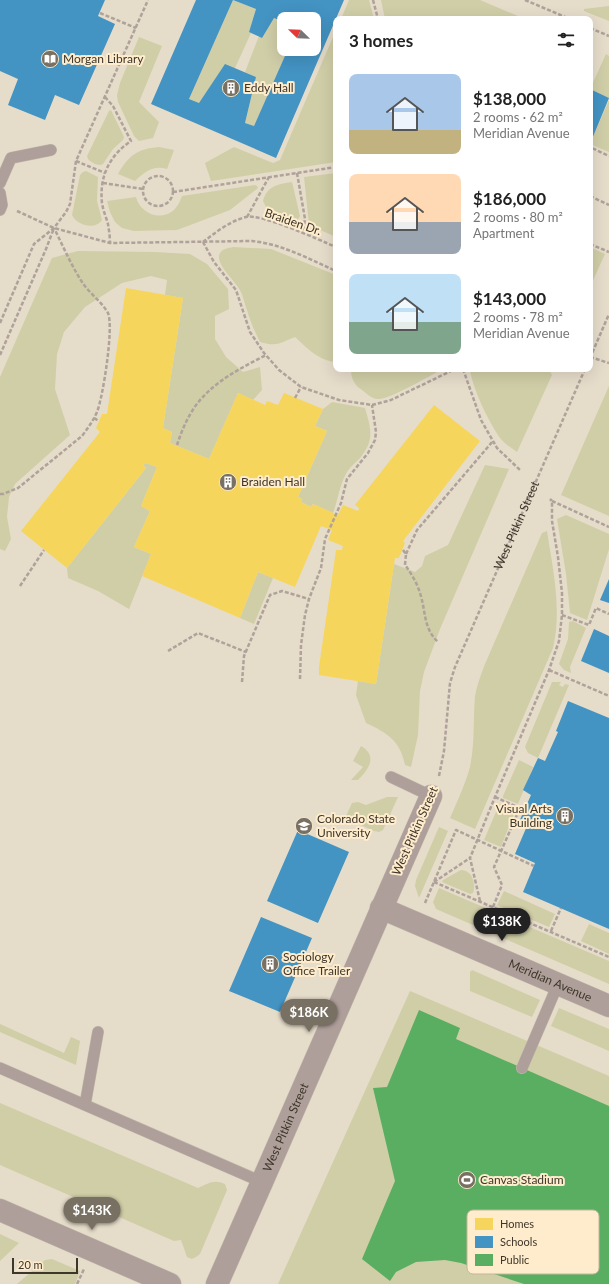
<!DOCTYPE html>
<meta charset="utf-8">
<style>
:root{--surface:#fff;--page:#f6f6f6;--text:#222;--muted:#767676;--accent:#787062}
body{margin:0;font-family:Lato,sans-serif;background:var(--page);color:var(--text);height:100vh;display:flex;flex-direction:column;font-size:15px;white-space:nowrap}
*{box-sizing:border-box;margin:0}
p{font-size:13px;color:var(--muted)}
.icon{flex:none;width:22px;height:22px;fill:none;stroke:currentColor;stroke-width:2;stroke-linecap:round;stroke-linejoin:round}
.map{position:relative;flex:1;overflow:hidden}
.panel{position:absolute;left:333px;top:16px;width:260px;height:356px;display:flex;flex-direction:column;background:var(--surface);border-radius:8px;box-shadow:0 4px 16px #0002}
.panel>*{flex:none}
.needle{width:26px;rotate:293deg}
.controls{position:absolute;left:277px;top:12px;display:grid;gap:8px}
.controls a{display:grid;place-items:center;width:44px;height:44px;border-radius:8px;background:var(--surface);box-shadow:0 4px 16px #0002;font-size:20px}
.scale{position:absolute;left:12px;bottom:10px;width:66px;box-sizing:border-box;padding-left:4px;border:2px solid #3d362a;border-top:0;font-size:11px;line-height:14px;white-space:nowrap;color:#3d362a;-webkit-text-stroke:3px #feeccc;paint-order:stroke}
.price{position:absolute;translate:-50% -34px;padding:0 9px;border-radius:14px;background:var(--accent);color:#fff;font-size:13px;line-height:26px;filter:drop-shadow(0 1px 2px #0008)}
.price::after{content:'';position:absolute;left:50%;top:24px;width:12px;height:9px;margin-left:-6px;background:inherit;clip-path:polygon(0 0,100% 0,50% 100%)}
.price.on{background:#222;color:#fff}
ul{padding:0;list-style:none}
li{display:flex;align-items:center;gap:12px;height:100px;padding:0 16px}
li span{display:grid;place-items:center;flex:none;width:112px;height:80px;border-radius:8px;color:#555}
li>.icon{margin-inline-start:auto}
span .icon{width:48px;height:48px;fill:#fffc;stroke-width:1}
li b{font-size:17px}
h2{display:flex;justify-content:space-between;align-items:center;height:48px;padding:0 16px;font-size:17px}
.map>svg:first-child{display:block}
</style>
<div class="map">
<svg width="609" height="1284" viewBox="0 0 609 1284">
<rect width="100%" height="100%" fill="#e6dcca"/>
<!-- green -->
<path fill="#d0cea7" d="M233,0l23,9 -7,23 2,1 -16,35 -36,35 -10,-4z
M349,0h20l5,19h-33z
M381,0h99l45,19h-140z
M609,6v15l-25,-10v-2z
M274,18l10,4v27h4l-34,77 -9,-3 11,-46 -11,-5 14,-36z
M336,30v132l-125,19 -6,-18 29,-16 39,16 7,-3z
M139,37l23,9 -23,56 20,20 -6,16 -14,3 -5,-5 -16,-34 -1,-7 3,-12z
M606,54l3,2v42l-19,-9z
M609,100v52l-19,-8z
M111,110l13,27 -1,3 -10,9 -10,15c-5,3 -12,-2 -15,-5l-1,-3 22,-45z
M159,147l15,3 -7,19c-14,-4 -22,3 -32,12l-17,-7c11,-19 19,-25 41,-27z
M86,171l12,6 -1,24 5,19c-6,10 -25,6 -30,-5l8,-40 3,-3z
M336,173v64l-27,-12 -5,-48z
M292,182l8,34 -3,5 -31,-14 -3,-6c4,-15 15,-17 29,-19z
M255,185l2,1 1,2 -28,22 -53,20 -43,1 -12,-3 -7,-6 -5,-10 -3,-11 29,-4c4,16 24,25 38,13 4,-4 6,-9 8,-14z
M233,247l38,2 65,26v87c-17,-1 -29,-14 -41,-25 -15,6 -18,10 -35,5 -5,-10 -10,-21 -13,-32 -3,-8 -4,-16 -9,-23 -5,-8 -20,-21 -19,-31 1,-7 9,-8 14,-9z
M590,247l15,7 -15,33z
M78,251l77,1 35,2 17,10 21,25 1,20 -14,7v23l11,18 17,15 17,-5 2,23 -9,10 -15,-7 -29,66 -39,-16 2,-11 -9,-4 20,-130 -18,-3 2,-15 -16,-4 -29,7 -37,24 -21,25 -7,22 -2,35 15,46 -55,49 -6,13 -2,20 4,22 -6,12 -5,-2v-172l52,-119z
M351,369h92c-12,6 -54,31 -65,30 -6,0 -12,-6 -16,-9 -8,-5 -11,-12 -11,-21z
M470,369h79l3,6 -35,77c-6,-4 -13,-9 -17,-14 -11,-16 -28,-50 -30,-69z
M609,386v130l-48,-21z
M332,402l33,6c6,21 10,32 -5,50 -5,5 -11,10 -14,16 -7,12 -8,27 -13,39l-20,-9 -2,3 -10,-5 1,-3 -4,-2 29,-66 -12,-5 8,-17z
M146,463l11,4 -16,39 9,5 -16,36 17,7 -22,55 -31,-18 -30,-13 -1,-10 79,-100 -3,-3z
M485,465l24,4 -69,160 -16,43 -4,19 -2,44 -7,32 -6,-2c-5,-25 -18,-32 -39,-42l-10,-28 2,-14 18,3 18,-120 21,8 7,-6 3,-10 23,-11z
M566,515l43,19v15l-22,71 -17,-7 -4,-39 -9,-55z
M547,531c6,39 15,78 6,117l-78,181 -25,-11c7,-16 15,-33 20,-51 5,-24 3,-47 5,-71 2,-11 6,-22 10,-32l57,-131z
M258,572l15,6 -19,46 -14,-6z
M573,621l13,7 -16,39 1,6 -7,-3 -5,-6 9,-25 1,-17z
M552,682h9l-2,3 4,2 2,-3 4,1 -31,73 -10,-5 -3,-6z
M361,746c17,10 8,23 -3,34h-7l12,-13 -10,-6z
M519,760l14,7 -15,37 -15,-6v-2z
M387,797h11l-15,33 -4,2 -5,-1 -29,-13 7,-15 6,-1 8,3z
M501,804l14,7 -14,36 -17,-7 15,-35z
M439,827l9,4 -29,67 -4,-12 1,-6z
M461,870c12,0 15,15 12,23l-3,1 -28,-12 1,-2z
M439,888l170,73v23l-173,-75 -3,-7z
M504,891l51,23 -6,13 -52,-22z
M589,924l20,9v21l-28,-13z
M472,970l68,30 -8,17 -62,-26v-19z
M410,991l199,85v208h-331z
M559,1008l50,21v22l-58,-25z
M0,1024l64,29 7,-16 9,4 -4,24 -76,-33z
M0,1103l198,85c11,-5 16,-9 27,-4l2,6 -27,64 -4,3 -4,2 -5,-2 -6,-17 -7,1 -174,-76z
M0,1234l19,9 -19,18z
M52,1259l28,12 -5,13h-58l28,-24z"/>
<!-- homes -->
<path fill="#f6d55c" d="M126,288l57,10 -20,130 9,4 -2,11 39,16 29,-66 27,12 2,-4 11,4 6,-12 39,16 -8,17 12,5 -29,66 4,2 -1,3 10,5 2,-3 25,11 5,-10 15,6 1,-3 -4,-3 79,-100 46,36 -77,100 2,2 -6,15h-4l-19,126 -57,-9v-8l17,-117h6l1,-4 -15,-6 4,-10 -11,-4 -26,61 -37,-15 -18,46 -98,-42 9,-22 -17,-7 16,-36 -9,-5 16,-39 -11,-4 -3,2 3,3 -79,100 -46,-37 79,-99 -4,-4 6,-14h5z"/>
<!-- schools -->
<path fill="#4393c3" d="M0,0h105l-7,16 17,8 -36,81 -24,-10 -10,25 -37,-15 10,-26 -18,-8z
M196,0h37l-44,99 10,4 26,-39 31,13 -11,46 9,3 34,-77h26v-30h-30v3l-10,-4 -12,20 -13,-6 7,-23 -23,-9h111l-68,158 -125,-54z
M590,89l19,9 -19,46z
M609,579v24l-9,-3z
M594,629l15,7v37l-28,-12z
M568,701l41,17v211l-86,-37 12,-29 -20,-9 12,-28 -8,-4 12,-27 -8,-5 15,-32 7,3 13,-29 -2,-1z
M298,830l51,22 -31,71 -51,-22z
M261,917l51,21 -32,74 -51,-21z"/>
<!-- public -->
<path fill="#5aae61" d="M419,1010l41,18 -4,11 153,67v178h-85l-63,-21 -16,-3 -29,2 -20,10 -6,9 -28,-22 33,-78 -22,-93 14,-1z"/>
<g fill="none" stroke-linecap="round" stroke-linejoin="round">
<defs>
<path id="service" d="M0,183l11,-25 40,-8
M0,193l2,12 -2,5
M391,777l40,19
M0,1068l262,114
M522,1068l36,-84
M85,1105l13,-73"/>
<g id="minor">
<path id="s2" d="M381,908l228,98"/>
<path d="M0,1210l170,74"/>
<path id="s3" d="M217,1284l45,-102 169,-386"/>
</g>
</defs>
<!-- service casing -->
<use href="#service" stroke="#c2baac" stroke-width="12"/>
<!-- minor casing -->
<use href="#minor" stroke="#c2baac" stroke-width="23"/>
<!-- path -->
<g stroke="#aea29a" stroke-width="2.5" stroke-dasharray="4 2" stroke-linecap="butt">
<path d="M373,0l5,19"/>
<path d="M525,0l45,19"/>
<path d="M100,13l36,15"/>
<path d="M590,28l19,8"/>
<path d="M105,97l8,9 18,35c-21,14 -32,35 -29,62 1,7 4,14 6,21 1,6 2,13 2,19"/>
<path d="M590,153l2,-5 17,8"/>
<path d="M76,161l29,12"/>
<path d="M297,173l8,46 -2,14"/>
<circle cx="158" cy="191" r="15"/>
<path d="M103,183l40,6"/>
<path d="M173,192l163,-25"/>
<path d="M590,196l19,9"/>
<path d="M17,211l37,17 56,15 142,-2c30,3 57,18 84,30"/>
<path d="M247,217l22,-40"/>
<path d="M203,242l11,20 22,28 14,42 14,21 15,17 22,17 38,13 33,5 19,-5 64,-31"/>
<path d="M203,242c13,-10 27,-21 43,-25 15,-4 73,23 90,30"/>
<path d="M590,244l19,8"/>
<path d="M0,323l34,-79 20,-16 12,-16 4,-8 6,-43 72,-161"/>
<path d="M0,355l46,-106 8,-21"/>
<path d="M590,357l19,6"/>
<path d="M590,358l19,-44"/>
<path d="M463,369l18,51 16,28 23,22"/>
<path d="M295,398l6,-11"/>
<path d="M94,418l5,3"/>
<path d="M177,445c4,-12 9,-25 17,-37 17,-25 45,-39 72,-53"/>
<path d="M0,494h3l15,-6 64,-52c6,-8 11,-15 15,-24 6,-15 17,-85 11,-99 -6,-11 -19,-20 -26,-31 -11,-17 -19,-36 -28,-54"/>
<path d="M552,501l57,26"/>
<path d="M403,550l3,4 -1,11c6,8 12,18 15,28 6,18 3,35 18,49"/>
<path d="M406,554l11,-24 76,-89"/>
<path d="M20,586l24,-36"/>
<path d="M562,615l27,10 7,-17 13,6"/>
<path d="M168,651l30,-18 48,19"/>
<path d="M549,670l60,26"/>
<path d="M300,679l1,-34 4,-30 4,-16 12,-31 4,-29 16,-36 6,-24 21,-26 7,-13 1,-8 -4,-27"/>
<path d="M242,682l2,-26 26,-61 12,-4 27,8"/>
<path id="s1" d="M439,776l5,-25 6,-68 5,-16 130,-298"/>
<path d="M495,797l29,13"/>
<path d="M434,882l175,75"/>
<path d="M434,882l36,-24"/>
<path d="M480,901l-10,-43 25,-61 54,-127 10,-29 3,-26v-22l-4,-36 -6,-36v-20l-2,-2"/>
<path d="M425,903l31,-73 78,36"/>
<path d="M493,907l9,-22 -8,-18 26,-59"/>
<path d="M551,931l10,-23"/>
<path d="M77,1284l7,-15"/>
</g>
<!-- service -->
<use href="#service" stroke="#af9f9b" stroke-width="11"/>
<!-- minor -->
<use href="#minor" stroke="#af9f9b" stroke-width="22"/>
</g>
<!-- icons -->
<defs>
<symbol id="library-disc" viewBox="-11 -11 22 22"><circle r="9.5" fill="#787062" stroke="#feeccc"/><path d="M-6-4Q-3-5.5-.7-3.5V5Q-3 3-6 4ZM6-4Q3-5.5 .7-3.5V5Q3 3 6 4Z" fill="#fff"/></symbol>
<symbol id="building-disc" viewBox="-11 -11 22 22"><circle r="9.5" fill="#787062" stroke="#feeccc"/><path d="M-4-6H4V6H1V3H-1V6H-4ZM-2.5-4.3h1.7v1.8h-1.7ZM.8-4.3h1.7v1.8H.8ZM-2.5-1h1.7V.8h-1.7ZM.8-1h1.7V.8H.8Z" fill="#fff"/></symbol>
<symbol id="university-disc" viewBox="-11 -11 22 22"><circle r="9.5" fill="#787062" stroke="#feeccc"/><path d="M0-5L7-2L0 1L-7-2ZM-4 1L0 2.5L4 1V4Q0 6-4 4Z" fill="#fff"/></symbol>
<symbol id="stadium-disc" viewBox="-11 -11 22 22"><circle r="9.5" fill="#787062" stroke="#feeccc"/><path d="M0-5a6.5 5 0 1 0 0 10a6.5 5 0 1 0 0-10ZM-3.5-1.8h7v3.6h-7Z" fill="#fff"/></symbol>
</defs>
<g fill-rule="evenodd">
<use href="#library-disc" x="40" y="49" width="20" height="20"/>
<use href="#building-disc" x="221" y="78" width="20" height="20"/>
<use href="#building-disc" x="218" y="472" width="20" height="20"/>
<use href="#building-disc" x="555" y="806" width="20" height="20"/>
<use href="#university-disc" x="294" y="816" width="20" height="20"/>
<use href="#building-disc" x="260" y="954" width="20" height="20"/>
<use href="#stadium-disc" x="457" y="1170" width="20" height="20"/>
</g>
<g text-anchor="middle" stroke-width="4" stroke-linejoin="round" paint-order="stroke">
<!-- poi labels -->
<g font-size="12" fill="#3d362a" stroke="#feeccc" text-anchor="start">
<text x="63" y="63">Morgan Library</text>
<text x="244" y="92">Eddy Hall</text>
<text x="241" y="486">Braiden Hall</text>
<text x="552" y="813" text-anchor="end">Visual Arts<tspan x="552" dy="14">Building</tspan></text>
<text x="317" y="823">Colorado State<tspan x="317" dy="14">University</tspan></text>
<text x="283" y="961">Sociology<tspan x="283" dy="14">Office Trailer</tspan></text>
<text x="480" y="1184">Canvas Stadium</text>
</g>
<!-- street labels -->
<g font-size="12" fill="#3d362a" stroke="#feeccc">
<text transform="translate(293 222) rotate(19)" y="4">Braiden Dr.</text>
<text dy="4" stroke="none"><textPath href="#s1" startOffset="265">West Pitkin Street</textPath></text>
<text transform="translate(415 831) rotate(-66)" y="4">West Pitkin Street</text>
<text dy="4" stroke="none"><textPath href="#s2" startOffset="184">Meridian Avenue</textPath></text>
<text dy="4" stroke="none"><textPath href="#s3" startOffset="171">West Pitkin Street</textPath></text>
</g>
</g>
<!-- legend -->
<rect x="467" y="1210" width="132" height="64" rx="6" fill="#feeccc" stroke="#c4b59b" stroke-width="1"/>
<rect x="475" y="1218" width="18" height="12" fill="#f6d55c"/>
<rect x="475" y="1236" width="18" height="12" fill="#4393c3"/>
<rect x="475" y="1254" width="18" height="12" fill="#5aae61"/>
<g font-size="11" fill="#3d362a">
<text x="500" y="1228">Homes</text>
<text x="500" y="1246">Schools</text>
<text x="500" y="1264">Public</text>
</g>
</svg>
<div class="controls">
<a><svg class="needle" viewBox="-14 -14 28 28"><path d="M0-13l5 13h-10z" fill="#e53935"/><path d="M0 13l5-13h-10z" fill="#767676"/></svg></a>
</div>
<div class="scale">20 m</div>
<b class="price on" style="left:502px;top:942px">$138K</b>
<b class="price" style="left:309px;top:1033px">$186K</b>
<b class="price" style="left:92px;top:1231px">$143K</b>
<section class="panel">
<h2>3 homes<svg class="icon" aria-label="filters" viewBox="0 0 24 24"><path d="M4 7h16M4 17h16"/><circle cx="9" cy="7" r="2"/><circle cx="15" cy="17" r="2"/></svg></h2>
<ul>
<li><span style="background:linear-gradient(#a9c7e8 70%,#c2b280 0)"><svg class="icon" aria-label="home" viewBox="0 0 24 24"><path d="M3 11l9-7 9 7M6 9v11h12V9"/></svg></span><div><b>$138,000</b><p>2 rooms · 62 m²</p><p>Meridian Avenue</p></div></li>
<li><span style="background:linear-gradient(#ffd9b3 60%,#9aa5b1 0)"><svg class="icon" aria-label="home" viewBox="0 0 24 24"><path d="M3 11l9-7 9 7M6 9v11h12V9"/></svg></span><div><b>$186,000</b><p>2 rooms · 80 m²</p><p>Apartment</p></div></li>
<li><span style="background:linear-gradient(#bfe0f5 60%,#7fa58c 0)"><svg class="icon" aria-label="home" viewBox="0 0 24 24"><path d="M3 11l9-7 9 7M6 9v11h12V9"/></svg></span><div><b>$143,000</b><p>2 rooms · 78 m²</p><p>Meridian Avenue</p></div></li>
</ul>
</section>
</div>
